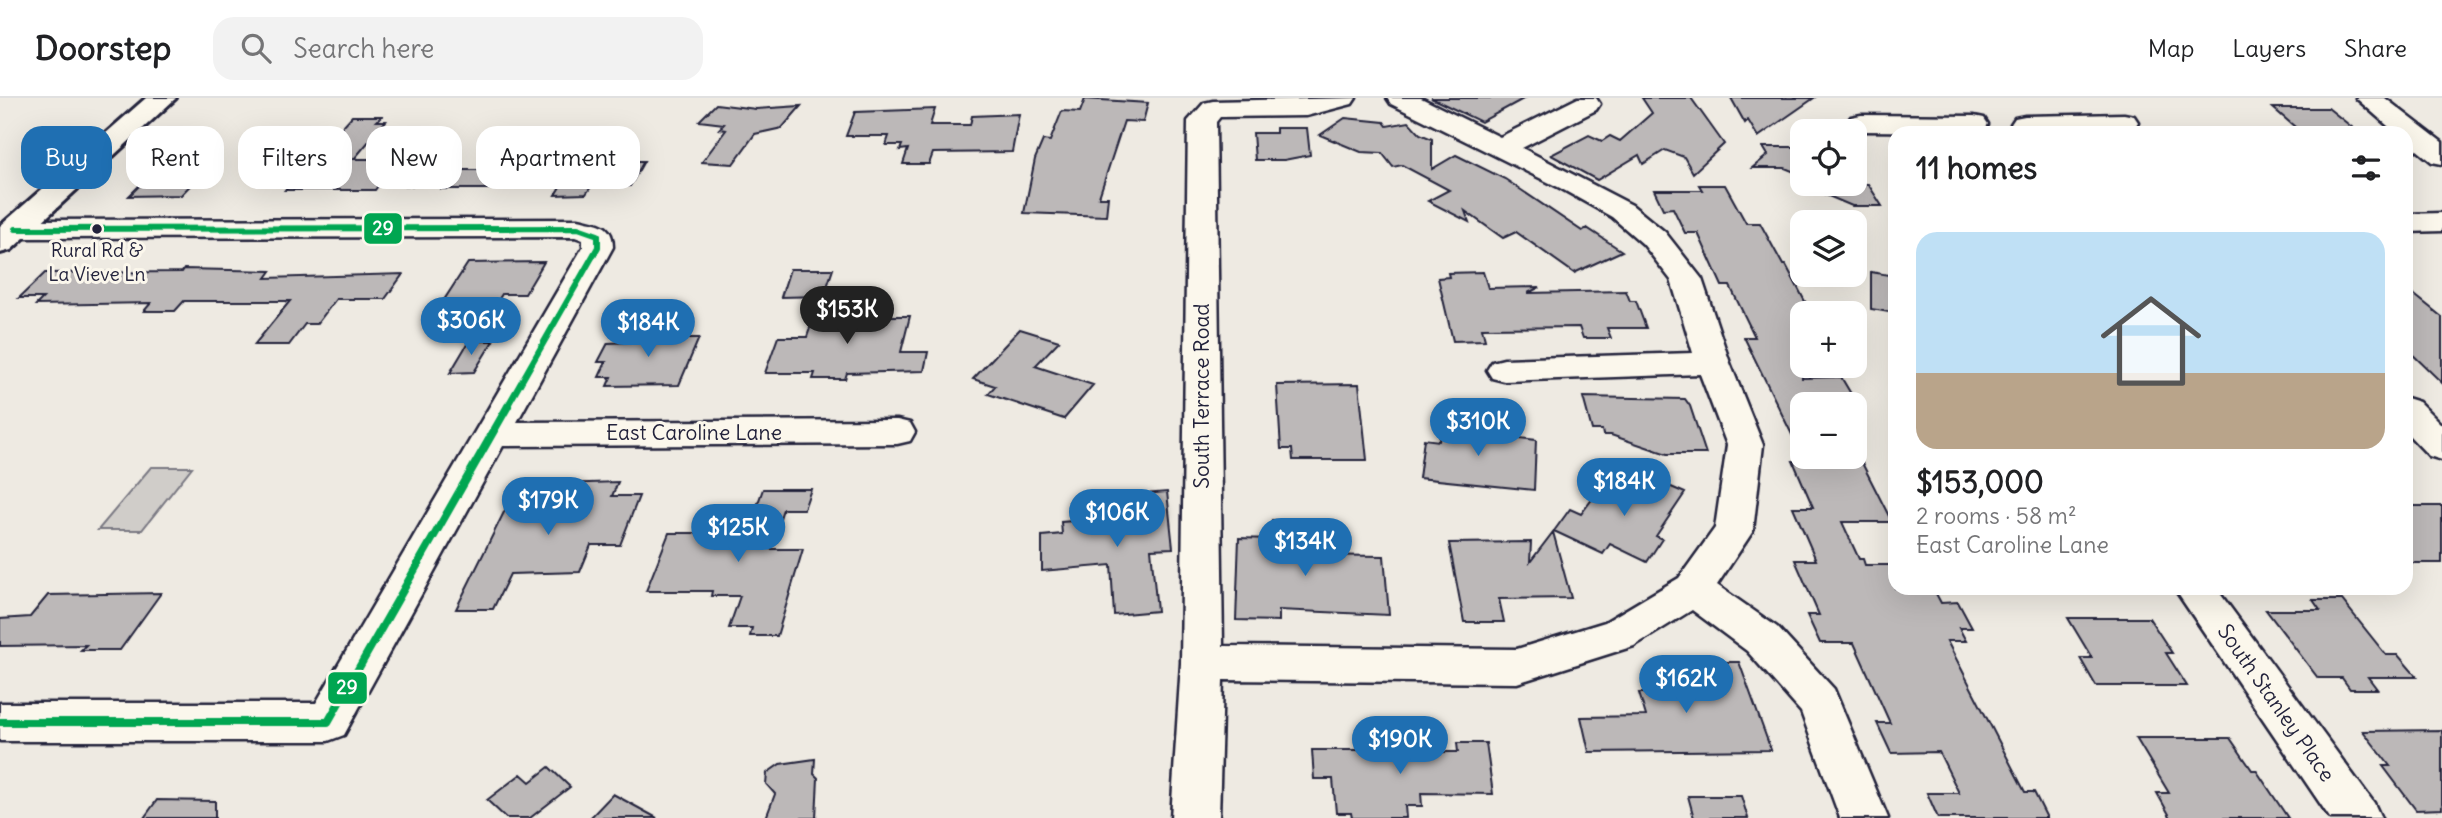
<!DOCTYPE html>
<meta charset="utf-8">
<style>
:root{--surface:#fff;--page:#f2f2f2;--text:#202124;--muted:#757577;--line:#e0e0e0;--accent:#1f6fb2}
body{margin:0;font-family:Delius,sans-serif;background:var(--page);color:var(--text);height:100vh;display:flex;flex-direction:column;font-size:26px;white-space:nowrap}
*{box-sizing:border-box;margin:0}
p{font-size:23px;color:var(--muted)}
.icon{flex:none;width:38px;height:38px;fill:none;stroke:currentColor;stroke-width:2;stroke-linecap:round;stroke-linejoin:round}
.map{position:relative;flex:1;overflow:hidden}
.details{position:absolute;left:1888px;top:28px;width:525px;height:469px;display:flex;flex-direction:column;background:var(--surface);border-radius:21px;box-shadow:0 7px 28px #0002}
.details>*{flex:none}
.top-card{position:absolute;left:21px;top:28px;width:665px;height:63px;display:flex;gap:14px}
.fabs{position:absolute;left:1790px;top:21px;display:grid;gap:14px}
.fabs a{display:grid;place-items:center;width:77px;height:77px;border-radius:14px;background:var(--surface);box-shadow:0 7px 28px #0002;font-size:35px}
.price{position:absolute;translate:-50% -60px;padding:0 16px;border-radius:24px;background:var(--accent);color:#fff;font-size:23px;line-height:46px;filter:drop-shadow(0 2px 4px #0008)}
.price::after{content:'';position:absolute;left:50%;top:42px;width:21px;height:16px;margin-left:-10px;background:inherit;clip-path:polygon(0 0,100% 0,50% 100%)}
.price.current{background:#222;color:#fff}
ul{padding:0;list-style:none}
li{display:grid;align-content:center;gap:14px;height:371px;padding:0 28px}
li+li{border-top:2px solid var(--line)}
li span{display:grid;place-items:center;height:217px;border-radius:21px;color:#555}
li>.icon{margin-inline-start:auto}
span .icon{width:126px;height:126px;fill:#fffc;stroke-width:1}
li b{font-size:30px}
h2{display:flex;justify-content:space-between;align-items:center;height:84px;padding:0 28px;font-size:30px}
.chip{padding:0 24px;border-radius:21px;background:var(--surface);box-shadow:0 7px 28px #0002;font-size:24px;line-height:63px}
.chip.current{background:var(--accent);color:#fff}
header{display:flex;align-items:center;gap:42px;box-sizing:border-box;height:98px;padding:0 35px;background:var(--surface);border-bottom:2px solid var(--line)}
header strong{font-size:33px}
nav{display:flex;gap:38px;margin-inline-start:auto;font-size:24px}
.search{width:490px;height:63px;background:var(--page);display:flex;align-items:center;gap:18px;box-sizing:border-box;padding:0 24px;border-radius:21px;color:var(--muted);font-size:26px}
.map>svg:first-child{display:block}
</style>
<header>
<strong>Doorstep</strong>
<div class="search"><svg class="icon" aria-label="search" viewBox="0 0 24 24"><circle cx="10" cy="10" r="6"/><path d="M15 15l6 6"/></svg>Search here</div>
<nav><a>Map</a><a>Layers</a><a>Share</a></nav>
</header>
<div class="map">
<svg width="2442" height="720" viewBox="0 0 2442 720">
<rect width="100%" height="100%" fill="#eeeae2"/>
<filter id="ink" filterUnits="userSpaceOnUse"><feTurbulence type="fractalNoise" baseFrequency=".0143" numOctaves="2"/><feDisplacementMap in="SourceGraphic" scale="14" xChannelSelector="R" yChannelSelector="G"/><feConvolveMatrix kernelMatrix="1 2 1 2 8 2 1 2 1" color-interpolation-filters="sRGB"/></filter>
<g filter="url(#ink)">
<!-- green -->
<path fill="#d0cdc9" stroke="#797882" stroke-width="2" d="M151,369h41l-50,63h-44z"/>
<!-- building -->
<path fill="#bcb8b8" stroke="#22223b" stroke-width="2" d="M1431,0h94l-44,24z
M1642,0h49l33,46 -31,29 -9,-16 -19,-7 -22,14 -4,-9 -42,25 -46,-25 38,-20 13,6 8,-5 10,5 32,-28z
M1731,0h83l-56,39 -10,-17 -3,3z
M1085,1l63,4 -5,19 -19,-1 -25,76h9l-2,19 -82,-3 11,-54 8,-19 7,1 12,-30 18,1z
M716,6l40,5 45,-3 -19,22 -27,6 -22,30 -31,-2 24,-32 -7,-1 5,-5 -25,-3z
M2273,10h55l30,24 -56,1z
M935,11l-5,16h40l2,-9 47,-2 -7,38 -79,1 -4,11h-26l5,-15 -8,1 2,-5h-16l3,-9h-43l9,-24z
M352,18h30l-5,5h9l-32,38h46l-7,8h60l-15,18 -60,1 -3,4h-90z
M1345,20l39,4 3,4 22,-4 11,12 12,5v30l24,-14 49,24 77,52 5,-3 35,23 -48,22 -58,-41 -13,6 -38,-27 4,11 -41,-21 21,-11 -47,-25 -9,2 -11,-14 -21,-1 -41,-17z
M1276,30h31l3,27 -26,5h-29l-2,-27h23z
M1763,49h39v28l-17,-7h-33l16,-13z
M633,57l-3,6h14l-14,25 -39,1 -5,7 -31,1 17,-28h10l7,-11z
M205,72l-24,25 -52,1 25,-25z
M456,72h51l-13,19h-52z
M1800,86h68l14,22h-30z
M1699,87h26l21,38h14l23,42h3l25,48h-9v65l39,-1 16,27h-55v51l-58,-118h11l-25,-51h-8l-24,-53h-13l-12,-25 -10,1 -9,-19h48z
M544,164l-19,32h-23l-5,8 -55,1 26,-40z
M184,171l87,2 -5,7 137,-4 -18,25h-49l-19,25h-12l-16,21h-35l36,-44h-106l-9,10h-31l7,-8 -115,2 7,-7h-24l26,-25 137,-1z
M790,171h43l-9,27 -43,1z
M1483,174l5,16 52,-1 -12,6 98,-2 4,10h6l10,27h-39l4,10h-28l-4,-11 -97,1 3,12 -32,1 -15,-63 11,-1 -1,-4z
M1871,174l24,4v37l-24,-4z
M2406,190l36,29v66l-36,-35z
M819,203h22l-5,15h74l-9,36h27l-4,19 -77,2 -2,6h-32l2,-6h-50l13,-36h29z
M1020,231l39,12 -24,25 58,19 -29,34 -76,-25 7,-8 -22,-7z
M637,233h48l-3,7h17l-20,47 -72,1 4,-9h-12l7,-15h-8l10,-19 23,-1z
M469,243h24l-19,31 -24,1z
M1359,286l8,76h-74l-1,-11h-11l-4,-64z
M1583,299l102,2 5,7 16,48h-39l-56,-19h-8l-1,-5h-10z
M1442,319l30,4 -1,11 65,8 -2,50 -115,-12 5,-39 15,2z
M1793,363h68l31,61h-50l17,37h4l2,6h30v23h38l8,15 17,-1 14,26h-13l7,13h-19l78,151h9l13,26h-109l-11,-25h32l-20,-41 -48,1 -14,-30h13l-36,-80h-34l-13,-28h12l-24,-55h21l-23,-53h20z
M1639,375l46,20 -29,43 6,3 -15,23 -37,-18 -7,10 -49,-23 16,-22 11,5 21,-28 21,9z
M618,384l-6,14h27l-19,49h-29l-11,27 -70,2 -17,35h-37l56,-113 41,-1 6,-11z
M763,391h48l-7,20h-21l-13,40h33l-26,87h-27l2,-8h-23l11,-32h-29l1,-5h-66l23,-58h49l5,-13h29z
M1167,394l6,56 -22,1 6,62 -43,4 -3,-50 -69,6v-35l20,-2 -1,-12 61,-5 -2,-21z
M2406,408h36v57h-36z
M1272,422l31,1 1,34 80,1 5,59 -110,-5v11l-43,-1 3,-82 33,1z
M1553,434l18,66 -72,1 5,23h-40l-15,-79 82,-1 -1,20z
M161,495l-41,57h-39l5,-5 -86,1v-27l30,-2 18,-22z
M2313,502h29l44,55h12l19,22h-49l9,12h-27l-8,-11h-24l-52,-68h54z
M2068,520h81l23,35h-6l21,33h-91l-16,-28h12z
M1671,564h68l32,88 -182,2 -8,-35 65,-1 -7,-23h11l-5,-17h30z
M2442,632v79l-26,1 -33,-44h7l-27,-35z
M1378,640h34l1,14h45l-1,-9h29l7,51 -72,-1 1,13h-17l1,12h-54l-1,-5h-15l-3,-34h-19l-2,-29h67z
M2136,640h94l22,32h4l32,48h-117l-14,-25h12z
M815,661l-1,15 4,4 -2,40h-50l9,-24 -9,-10 1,-11 13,-9z
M549,669l21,20 -40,31h-24l-19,-18 34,-26 9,8z
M613,696l44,24h-67z
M1688,698h53l7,22h-54z
M157,702l58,1v17h-71z"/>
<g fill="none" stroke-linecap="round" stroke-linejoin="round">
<defs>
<path id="minor" d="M1356,0l-4,6 -46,12 -86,1 -4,5 7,524 294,3 88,-27 74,-44 36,-50 12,-83 -27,-71 -196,7 -12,-3 -5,-8 5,-8 12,-3 189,-6 -22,-73 -28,-36 -31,-27 -52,-29 -169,-84 -4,-6h34l79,39 78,-39h18l4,6 -4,6 -74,38 110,57 33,27 37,47 28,84 33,82 -10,86 -36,54 60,42 57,62 54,129h-48l-39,-106 -54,-61 -55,-41 -58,36 -117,37 -294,-3 -4,138h-48l10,-155 7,-542 16,-18 9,-2z
M2356,0h29l57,44v22l-10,-2 -26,-21v-8h-10z
M2124,16l10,2 4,6 -4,6 -109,4 -10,-2 -4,-6 4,-6 10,-2z
M1861,17l113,1 10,2 4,6 -4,6 -10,2 -113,-1 -10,-2 -4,-6 4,-6z
M2442,115v18l-36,1v-18z
M578,121c20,5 35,4 35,28l-96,175 380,-2 13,3 5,9 -5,9 -13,3 -394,2 -159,289 -16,6h-328v-38h316l267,-456v-7l-8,-3 -559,1 -11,-3 -4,-6 4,-6 11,-3z
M2406,300l13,4 23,23v35l-13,-4 -23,-24z
M2174,490h42l158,215 7,15h-51z"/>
<path id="major" d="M146,0h30l-165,152 -11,3v-27z"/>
</defs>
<!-- minor casing -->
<use href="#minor" stroke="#22223b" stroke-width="5"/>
<!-- major casing -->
<use href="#major" stroke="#22223b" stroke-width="6"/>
<!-- minor -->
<use href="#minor" fill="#fbf7ec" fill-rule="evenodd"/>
<!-- major -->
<use href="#major" fill="#fbf7ec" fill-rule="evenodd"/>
<defs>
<path id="bus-1-far1" d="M16,131l562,-1 20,7v12l-91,160"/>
<path id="bus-1" d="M0,624h328l180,-316"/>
</defs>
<!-- bus-1-far1 casing -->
<use href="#bus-1-far1" stroke="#fbf7ec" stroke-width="10"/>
<!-- bus-1 casing -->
<use href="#bus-1" stroke="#fbf7ec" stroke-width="13"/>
<!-- bus-1-far1 -->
<use href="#bus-1-far1" stroke="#00a651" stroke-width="6"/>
<!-- bus-1 -->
<use href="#bus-1" stroke="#00a651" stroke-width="8"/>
</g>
</g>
<!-- markers -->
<circle fill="#22223b" stroke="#fbf7ec" stroke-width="2.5" cx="97" cy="131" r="6"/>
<g text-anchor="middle" stroke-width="6" stroke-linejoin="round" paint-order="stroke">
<!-- bus labels -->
<g font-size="19" fill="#22223b" stroke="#fbf7ec">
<text x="97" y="159">Rural Rd &amp;<tspan x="97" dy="24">La Vieve Ln</tspan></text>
</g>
<!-- street labels -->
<g font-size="21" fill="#22223b" stroke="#fbf7ec">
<text transform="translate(1202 298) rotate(-90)" y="7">South Terrace Road</text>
<text x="694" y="342">East Caroline Lane</text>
<text transform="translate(2276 605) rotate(55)" y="7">South Stanley Place</text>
</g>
</g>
<g stroke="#fbf7ec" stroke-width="2.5">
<rect x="363" y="114" width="40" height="33" rx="7" fill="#00a651"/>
<rect x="327" y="573" width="41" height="34" rx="7" fill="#00a651"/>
</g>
<g font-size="19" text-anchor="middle" font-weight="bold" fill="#fff">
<text x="383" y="137">29</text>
<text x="347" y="596">29</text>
</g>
</svg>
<div class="fabs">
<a><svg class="icon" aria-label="locate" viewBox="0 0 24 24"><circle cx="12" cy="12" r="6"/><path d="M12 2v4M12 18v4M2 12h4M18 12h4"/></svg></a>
<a><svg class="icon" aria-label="layers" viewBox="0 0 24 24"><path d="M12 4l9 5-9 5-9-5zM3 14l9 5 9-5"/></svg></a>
<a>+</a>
<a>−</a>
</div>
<b class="price current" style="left:847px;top:248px">$153K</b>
<b class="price" style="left:471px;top:259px">$306K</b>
<b class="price" style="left:648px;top:261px">$184K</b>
<b class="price" style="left:1478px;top:360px">$310K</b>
<b class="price" style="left:1624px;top:420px">$184K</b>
<b class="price" style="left:548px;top:439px">$179K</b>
<b class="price" style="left:1117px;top:451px">$106K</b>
<b class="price" style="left:738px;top:466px">$125K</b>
<b class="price" style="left:1305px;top:480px">$134K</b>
<b class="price" style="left:1686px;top:617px">$162K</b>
<b class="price" style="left:1400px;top:678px">$190K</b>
<div class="top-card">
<a class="chip current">Buy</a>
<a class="chip">Rent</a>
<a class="chip">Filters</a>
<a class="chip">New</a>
<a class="chip">Apartment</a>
</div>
<section class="details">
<h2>11 homes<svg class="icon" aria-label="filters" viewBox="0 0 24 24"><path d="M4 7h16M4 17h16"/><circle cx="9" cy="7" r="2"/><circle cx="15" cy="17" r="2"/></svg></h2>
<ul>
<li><span style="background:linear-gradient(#bfe0f5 65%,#b9a48a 0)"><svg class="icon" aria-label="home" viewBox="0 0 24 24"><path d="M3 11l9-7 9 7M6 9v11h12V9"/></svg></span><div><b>$153,000</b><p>2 rooms · 58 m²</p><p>East Caroline Lane</p></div></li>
</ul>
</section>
</div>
